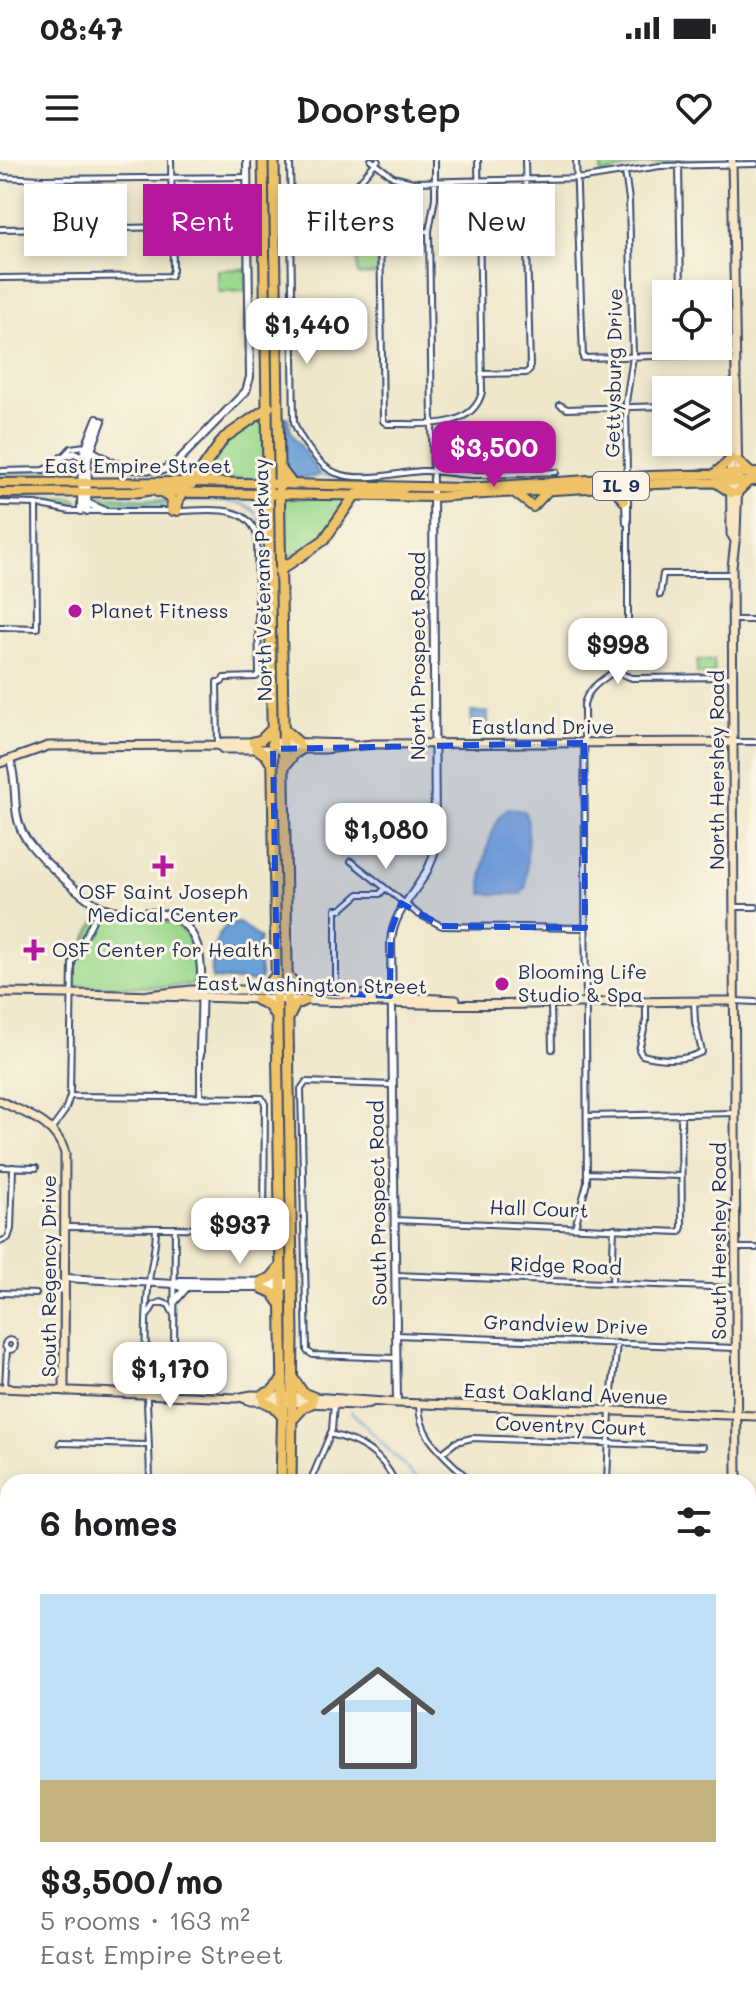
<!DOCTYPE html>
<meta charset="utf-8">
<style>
:root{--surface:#fff;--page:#f2f2f2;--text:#202124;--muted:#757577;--accent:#b5179e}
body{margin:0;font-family:Mali,sans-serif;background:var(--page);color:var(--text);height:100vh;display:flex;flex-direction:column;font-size:30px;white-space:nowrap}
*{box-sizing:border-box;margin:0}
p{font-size:26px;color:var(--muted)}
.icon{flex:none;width:44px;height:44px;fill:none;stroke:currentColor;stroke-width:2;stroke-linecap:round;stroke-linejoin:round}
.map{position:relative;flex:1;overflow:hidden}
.sheet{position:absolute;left:0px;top:1314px;width:756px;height:538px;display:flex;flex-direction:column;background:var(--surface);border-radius:24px 24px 0 0;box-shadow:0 4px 12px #0003}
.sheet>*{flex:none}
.guide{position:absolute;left:24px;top:24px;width:708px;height:72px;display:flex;gap:16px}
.buttons{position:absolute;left:652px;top:120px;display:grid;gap:16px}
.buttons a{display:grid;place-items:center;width:80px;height:80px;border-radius:0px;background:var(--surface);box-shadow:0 4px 12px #0003;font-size:40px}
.price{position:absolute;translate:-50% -68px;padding:0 18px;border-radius:16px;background:#fff;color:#222;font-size:26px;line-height:52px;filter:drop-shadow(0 2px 4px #0008)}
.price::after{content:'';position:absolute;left:50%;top:48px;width:24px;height:18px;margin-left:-12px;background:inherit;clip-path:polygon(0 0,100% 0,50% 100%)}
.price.current{background:var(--accent);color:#fff}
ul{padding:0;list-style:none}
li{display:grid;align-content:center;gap:16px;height:424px;padding:0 40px}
li span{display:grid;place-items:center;height:248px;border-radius:0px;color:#555}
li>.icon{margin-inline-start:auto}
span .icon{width:144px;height:144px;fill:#fffc;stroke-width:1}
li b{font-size:34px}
h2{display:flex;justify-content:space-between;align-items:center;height:96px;padding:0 40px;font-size:34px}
.pill{padding:0 28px;border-radius:0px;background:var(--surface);box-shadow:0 4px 12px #0003;font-size:28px;line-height:72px}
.pill.current{background:var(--accent);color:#fff}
.status{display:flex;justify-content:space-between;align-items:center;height:56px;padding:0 40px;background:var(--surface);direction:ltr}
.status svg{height:22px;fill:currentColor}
header{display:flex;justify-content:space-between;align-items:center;height:104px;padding:0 40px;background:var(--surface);font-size:36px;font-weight:600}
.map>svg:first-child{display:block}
</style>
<div class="status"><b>08:47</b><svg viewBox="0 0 49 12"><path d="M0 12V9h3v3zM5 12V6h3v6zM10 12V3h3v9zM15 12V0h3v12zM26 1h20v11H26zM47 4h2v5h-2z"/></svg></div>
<header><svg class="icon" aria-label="menu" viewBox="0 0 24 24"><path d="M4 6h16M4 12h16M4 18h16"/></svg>Doorstep<svg class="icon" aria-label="heart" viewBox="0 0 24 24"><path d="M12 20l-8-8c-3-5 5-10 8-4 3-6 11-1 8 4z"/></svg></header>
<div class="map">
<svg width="756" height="1851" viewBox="0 0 756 1851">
<rect width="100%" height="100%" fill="#fcf5e5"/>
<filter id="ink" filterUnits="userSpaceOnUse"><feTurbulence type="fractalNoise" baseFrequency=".0125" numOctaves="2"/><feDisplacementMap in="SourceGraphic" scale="16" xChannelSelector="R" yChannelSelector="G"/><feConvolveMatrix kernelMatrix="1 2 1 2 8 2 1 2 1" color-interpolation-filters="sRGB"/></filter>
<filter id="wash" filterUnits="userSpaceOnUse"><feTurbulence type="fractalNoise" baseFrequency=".006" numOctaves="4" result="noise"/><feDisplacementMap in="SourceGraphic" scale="32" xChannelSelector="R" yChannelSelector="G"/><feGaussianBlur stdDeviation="1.8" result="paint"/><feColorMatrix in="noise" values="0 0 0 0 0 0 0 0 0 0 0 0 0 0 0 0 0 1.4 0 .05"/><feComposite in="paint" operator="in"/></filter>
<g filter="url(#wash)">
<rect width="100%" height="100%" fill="#eee7ca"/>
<!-- green -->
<path fill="#9bd98e" stroke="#5b8476" stroke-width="2" d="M601,0h115l-70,4 -45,10z
M378,98v16l-20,1 -1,-16z
M246,109v22l-28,1v-22z
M263,254l2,65h-64l23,-37z
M72,295l6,3v15l-7,6 -71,2v-7c30,-1 49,2 72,-19z
M95,335l74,5 -1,6 -7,2 -64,-2 -6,-2 -1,-4z
M71,337l7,3 -1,7 -8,1 -32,-6 -37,-1v-3z
M314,338l34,1 -19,32 -45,31 -1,-63z
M697,500h17v14h-17z
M100,752c51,12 103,-7 93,73l-30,2 -88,-1 2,-28z
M748,1389h8v143h-8z"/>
<!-- water -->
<path fill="#6b9fd7" stroke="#43679a" stroke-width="2" d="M285,257h3l3,14 29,44c-11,4 -25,5 -34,-4z
M471,552h17v22l-12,1 -4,-2z
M508,649l16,2 4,10 -2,66 -5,7h-38c-5,-18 8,-75 25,-85z
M239,763l21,15 -3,13 4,28 -10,3 -39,-3c-1,-20 -1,-40 16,-55z"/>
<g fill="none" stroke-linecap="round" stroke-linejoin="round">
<!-- stream -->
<path stroke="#6b9fd7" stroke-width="2" d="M318,315l56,6 48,-1
M444,320h30
M56,341l20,1
M92,341l75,1
M183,342c24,0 72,-8 79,23
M351,1251l69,71
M748,1830l8,2
M454,1851v-7
M649,1851l6,-7"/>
</g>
</g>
<g filter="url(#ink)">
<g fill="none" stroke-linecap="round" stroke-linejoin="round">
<defs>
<path id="minor" d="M290,0l4,262c5,16 25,45 42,51 26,10 58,0 85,-2 19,-1 37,4 55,4 27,0 53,-2 80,-3
M371,0l22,17 20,5 172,-4 75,-12 96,-2
M576,0l7,198 151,-4
M679,5l2,129
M625,12l4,28 4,157 -7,45 1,76
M0,17l43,2 205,-2
M353,29l25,-29
M291,54l22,1 33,18 83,-2
M121,68l52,-1
M0,69l65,-1
M380,72l3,189 4,3c32,-1 85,8 95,-32l-4,-232
M0,118l171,-2 2,-7 -2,-109
M683,186v10
M481,214l45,-1 4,-4 -5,-209
M560,245l7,4 99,-3
M0,311l44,-1 14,-8 13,-14 14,-2
M433,326l-4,-255 6,-33v-38
M0,343l36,1 34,7h99
M178,351c27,0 70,-9 79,25l2,139 -3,2 -32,1 -2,4h-5l1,63
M626,363l-2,-37 3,-8
M660,435l3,-21h69
M732,460h24
M0,467l37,1 -1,-124
M618,509l6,6 8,3 100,-1
M733,582h23
M351,701l67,53 24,12 143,2
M734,747h22
M336,834v-85h6l17,-15h21l5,-6
M735,841l21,1
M646,842v20l-7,28 3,5c20,5 41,7 60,-3l-7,-30 -1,-21
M551,845l1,44
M392,925l-86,-3 -5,7 6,262 6,4 83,3
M200,936v-41
M587,956l148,-3
M52,969l13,-18 5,-15 2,-133 28,-57
M0,1007l36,1
M587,1013l93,3
M394,1060l286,12 2,-5 -1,-113
M66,1067l192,2 5,-3 1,-4 1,-118 -3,-6 -192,-2
M575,1067l12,-44 -3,-479c6,-25 36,-28 44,-51v-167
M0,1082l8,-4 3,-9 2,-62
M736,1088h20
M395,1115l341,13
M612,1123l2,-55
M0,1133l36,1
M148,1155l6,-10 7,-3 8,3 5,10
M396,1175l339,13
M5 1185a5 5 0 1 1 10 0a5 5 0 1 1-10 0Z
M148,1187l6,11 14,2
M5,1228l2,-39
M148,1232l6,-22 16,-12 4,-8 1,-122
M419,1244c0,37 29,53 52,78
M330,1274c30,7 52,20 65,48
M60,1283l88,2
M442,1293l14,-11 16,-4 231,9
M150,1322c-1,-64 -8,-129 -2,-193 2,-21 8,-40 8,-61
M310,1322l22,-52 2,-26
M607,1322l3,-71 7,-68
M748,1364h8
M6,1399l2,73
M748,1557h8
M0,1613h8
M0,1706l8,10
M748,1799h8
M748,1805l8,-1
M3,1851l7,-7
M301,1851v-7
M486,1851l1,-7
M603,1851l5,-7"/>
<path id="tertiary" d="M85,287l28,16 17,6 33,1 15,-9 68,-70 4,-14 -3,-217
M62,297l13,-4 7,4
M87,343l16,7
M81,351l1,-54 15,-38
M87,351l1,-53 14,-37
M10,600c9,26 0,53 15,77 10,17 59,63 77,70 34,14 77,-11 95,38 8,22 3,84 3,110
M65,1118l110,6 5,3h105
M175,1124l5,-3 112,1
M175,1141l11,-13
M397,1243l-6,-461c2,-38 38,-57 44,-94l-2,-360
M413,1844v7
M420,1844v7
M139,1851l5,-7"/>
<path id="secondary" d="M732,0l6,321 -2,53 -4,33 5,915
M734,379l-3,-5 -1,-119 4,-33
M279,582l71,2
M218,585l5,4h102l48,-5 360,-2
M0,603l48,-17 170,-1 5,-3h32
M0,833c140,1 279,7 419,11 105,3 210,-4 316,-3
M149,835l42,-5h81l184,10
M0,941c26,13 56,21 65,52l-1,238
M0,1228l236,10 16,-3 61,2 84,6 359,13
M243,1238l8,3 107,4 12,-2
M0,1677h8
M745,1844v7"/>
<path id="primary" d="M738,301l13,12
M714,314l17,-15
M715,322l16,11
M0,323l194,-1 272,6 184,-12 106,-3
M609,327l8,5 7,9
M157,332l103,2
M0,333l140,-1
M737,333l12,-12
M163,334l9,6 -1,11
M273,334l160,3 223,-13 100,-3
M516,334l17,13 14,-15
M177,351l2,-12 6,-7"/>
<path id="trunk" d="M263,0l20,1236 -2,86
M274,0l19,1176 -2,146
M280,308l12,16
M136,332l56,-8 32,-46 45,-31
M255,334l13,15
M279,411l45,-31 31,-45 10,-3h30l9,-4
M283,569l15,13
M253,582l8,-2 11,-11
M256,588l10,7 7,11
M284,607l10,-13 8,-5
M287,815l15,17
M257,830l11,-5 9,-11
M257,840l11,5 7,10
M289,857l6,-12 10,-5
M261,1122l10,-4 10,-12
M262,1128l11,5 7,10
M295,1221l8,12 10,4
M262,1235l10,-4 11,-12
M264,1242l9,4 10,11
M294,1258l10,-11 8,-4
M33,1851l7,-7
M48,1851l7,-7"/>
</defs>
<!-- minor casing -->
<use href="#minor" stroke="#3b4b6e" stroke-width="8"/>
<!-- tertiary casing -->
<use href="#tertiary" stroke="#3b4b6e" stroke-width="10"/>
<!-- secondary casing -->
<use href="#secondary" stroke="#3b4b6e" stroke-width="11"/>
<!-- primary casing -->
<use href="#primary" stroke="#3b4b6e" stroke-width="12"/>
<!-- trunk casing -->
<use href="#trunk" stroke="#3b4b6e" stroke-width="13"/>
<!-- minor -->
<use href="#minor" stroke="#fff" stroke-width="4"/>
<!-- tertiary -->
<use href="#tertiary" stroke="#fff" stroke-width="6"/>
<!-- secondary -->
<use href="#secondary" stroke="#f9e7c3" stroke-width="7"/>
<!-- primary -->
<use href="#primary" stroke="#efc469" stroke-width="8"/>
<!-- trunk -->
<use href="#trunk" stroke="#efc469" stroke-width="9"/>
</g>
</g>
<!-- marked area -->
<path fill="#1d4ed8" fill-opacity="0.2" stroke="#1d4ed8" stroke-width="6" stroke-dasharray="16 10" stroke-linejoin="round" d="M584,583l1,185 -143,-2 -41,-23 -10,28 -1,65 -113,-6 -4,-241z"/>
<!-- markers -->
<g fill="#b5179e" stroke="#fcf5e5" stroke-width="3">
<circle cx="75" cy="451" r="8"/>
<path d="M159 694h8v8h8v8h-8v8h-8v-8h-8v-8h8z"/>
<path d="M30 778h8v8h8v8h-8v8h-8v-8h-8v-8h8z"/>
<circle cx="502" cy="824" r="8"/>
</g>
<g text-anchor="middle" stroke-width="6" stroke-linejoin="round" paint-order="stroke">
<!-- shield labels -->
<rect fill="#fcf5e5" stroke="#5e6a86" stroke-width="2" x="593" y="312" width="56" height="28" rx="6"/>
<g font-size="18" font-weight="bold" fill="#1b2f5e">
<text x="621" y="332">IL 9</text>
</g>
<!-- street labels -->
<g font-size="20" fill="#1b2f5e" stroke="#fcf5e5">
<text transform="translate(614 213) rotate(-89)" y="7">Gettysburg Drive</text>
<text x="138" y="313">East Empire Street</text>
<text transform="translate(263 420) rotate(-91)" y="7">North Veterans Parkway</text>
<text transform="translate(418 496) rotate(-90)" y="7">North Prospect Road</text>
<text x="543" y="574">Eastland Drive</text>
<text transform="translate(717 610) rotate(-90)" y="7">North Hershey Road</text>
<text transform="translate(312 825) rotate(1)" y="7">East Washington Street</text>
<text transform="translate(378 1043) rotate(-91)" y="7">South Prospect Road</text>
<text transform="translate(539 1049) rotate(2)" y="7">Hall Court</text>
<text transform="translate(719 1081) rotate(-90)" y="7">South Hershey Road</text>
<text transform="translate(566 1106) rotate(2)" y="7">Ridge Road</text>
<text transform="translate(49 1116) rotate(-90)" y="7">South Regency Drive</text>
<text transform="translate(566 1165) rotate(2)" y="7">Grandview Drive</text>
<text transform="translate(566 1234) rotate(2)" y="7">East Oakland Avenue</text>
<text transform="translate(571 1266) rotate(2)" y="7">Coventry Court</text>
</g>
<!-- poi labels -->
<g font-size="20" fill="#1b2f5e" stroke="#fcf5e5" text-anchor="start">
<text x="91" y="458">Planet Fitness</text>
<text x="163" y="739" text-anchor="middle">OSF Saint Joseph<tspan x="163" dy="23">Medical Center</tspan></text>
<text x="52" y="797">OSF Center for Health</text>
<text x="518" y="819">Blooming Life<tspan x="518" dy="23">Studio &amp; Spa</tspan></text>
</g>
</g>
</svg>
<div class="buttons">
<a><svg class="icon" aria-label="locate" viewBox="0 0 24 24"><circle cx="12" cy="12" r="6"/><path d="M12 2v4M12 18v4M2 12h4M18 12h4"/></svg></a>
<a><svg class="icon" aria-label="layers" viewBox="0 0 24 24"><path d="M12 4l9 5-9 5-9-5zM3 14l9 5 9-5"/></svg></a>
</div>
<b class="price" style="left:307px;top:206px">$1,440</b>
<b class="price current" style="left:494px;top:329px">$3,500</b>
<b class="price" style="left:618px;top:526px">$998</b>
<b class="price" style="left:386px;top:711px">$1,080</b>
<b class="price" style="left:240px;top:1106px">$937</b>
<b class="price" style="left:170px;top:1250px">$1,170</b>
<div class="guide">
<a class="pill">Buy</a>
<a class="pill current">Rent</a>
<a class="pill">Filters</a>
<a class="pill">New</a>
</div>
<section class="sheet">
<h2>6 homes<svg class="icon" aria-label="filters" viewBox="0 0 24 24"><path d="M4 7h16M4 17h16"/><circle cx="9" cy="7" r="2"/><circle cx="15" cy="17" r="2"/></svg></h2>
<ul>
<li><span style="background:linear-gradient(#bfe0f5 75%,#c2b280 0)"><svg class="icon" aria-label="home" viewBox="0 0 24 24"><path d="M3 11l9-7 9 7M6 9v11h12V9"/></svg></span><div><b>$3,500/mo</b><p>5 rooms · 163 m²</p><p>East Empire Street</p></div></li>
</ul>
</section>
</div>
